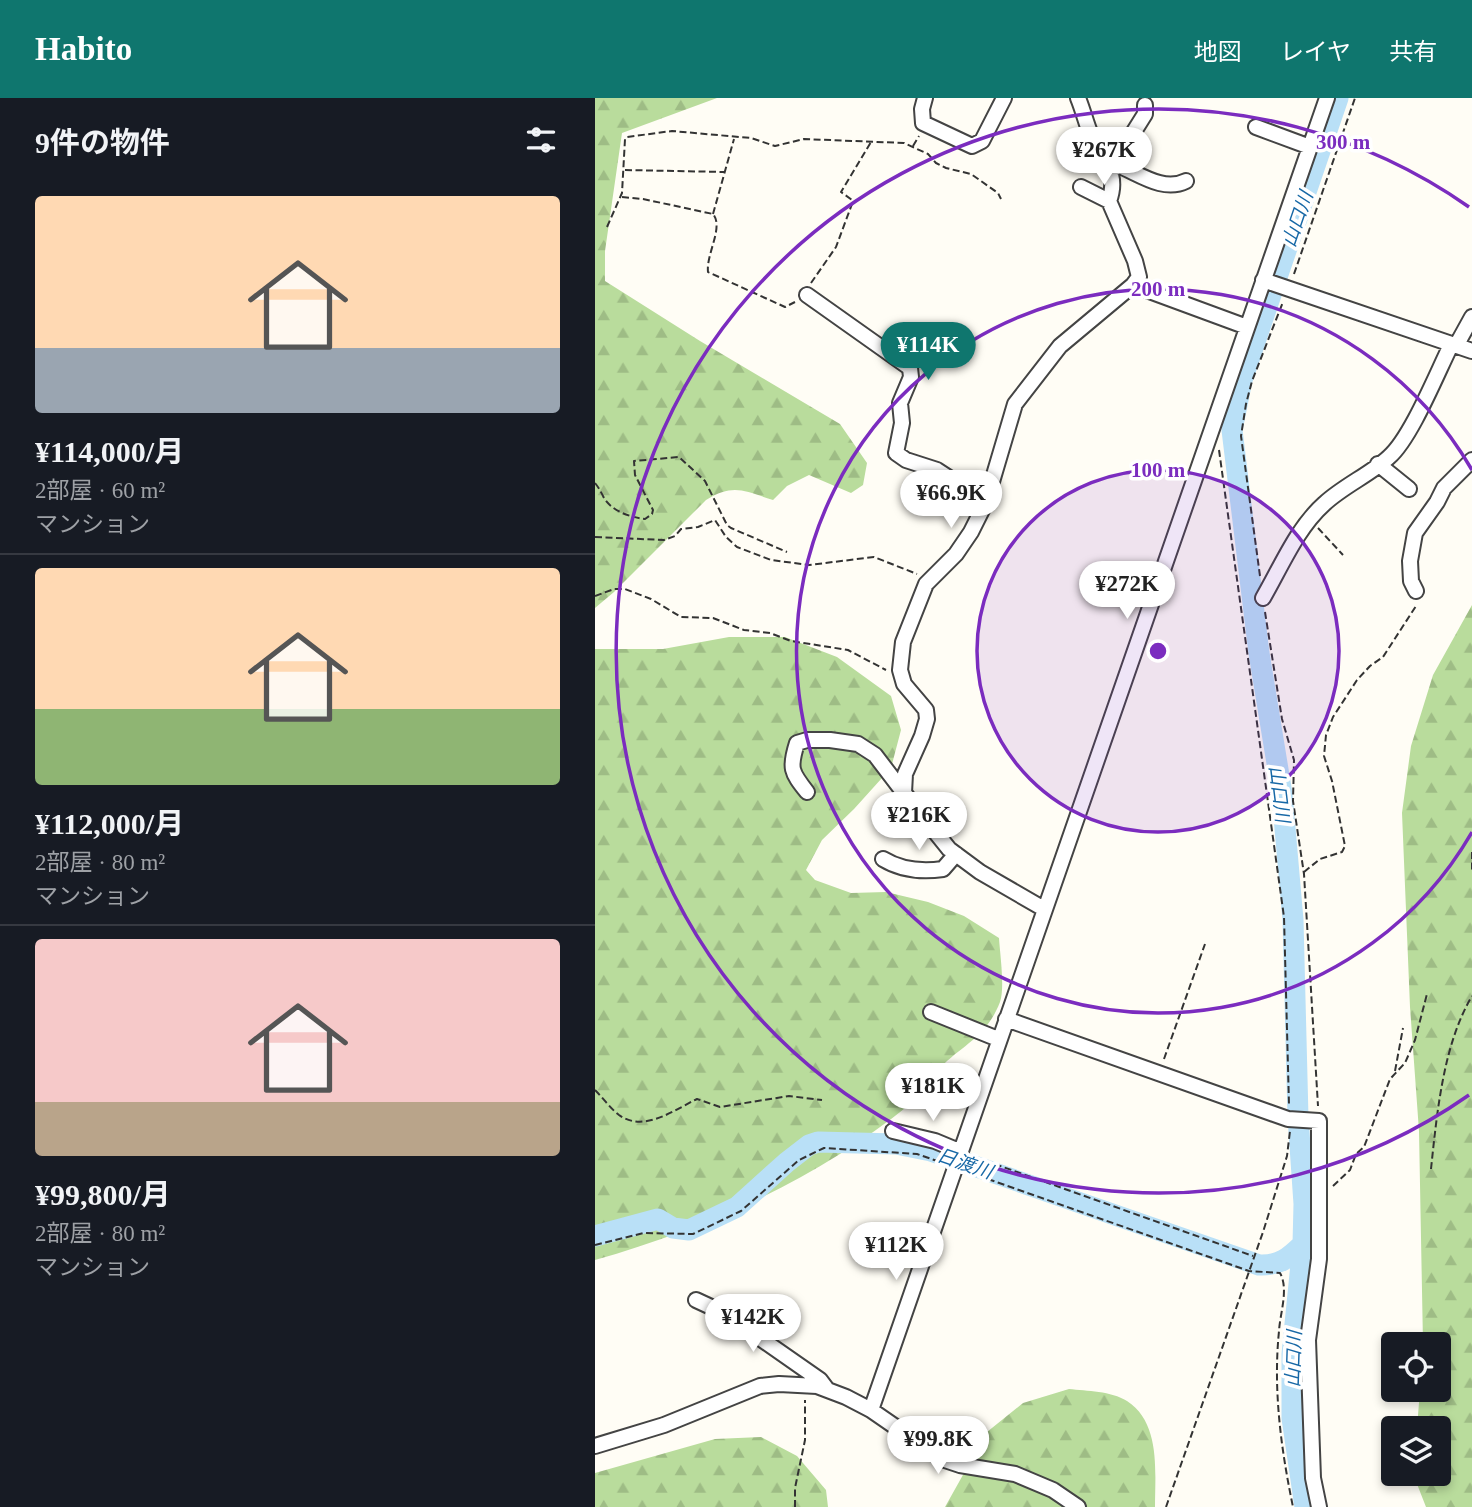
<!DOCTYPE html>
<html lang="ja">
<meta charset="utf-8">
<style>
:root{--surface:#171b24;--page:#20242c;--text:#f1f3f6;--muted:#9ea1a6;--line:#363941;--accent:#0f766e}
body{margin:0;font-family:"Times New Roman","Noto Sans JP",serif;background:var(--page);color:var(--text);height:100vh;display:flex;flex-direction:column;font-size:26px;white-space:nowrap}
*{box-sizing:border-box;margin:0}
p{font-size:23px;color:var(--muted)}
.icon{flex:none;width:38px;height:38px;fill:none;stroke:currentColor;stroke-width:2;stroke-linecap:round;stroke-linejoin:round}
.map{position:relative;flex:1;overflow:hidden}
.drawer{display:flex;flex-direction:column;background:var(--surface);width:595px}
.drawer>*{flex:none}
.controls{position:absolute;left:786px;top:1234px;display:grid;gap:14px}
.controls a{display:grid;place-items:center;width:70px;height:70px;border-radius:7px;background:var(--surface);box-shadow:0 4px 10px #0003;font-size:35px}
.price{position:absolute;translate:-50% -60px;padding:0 16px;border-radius:24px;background:#fff;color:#222;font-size:23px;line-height:46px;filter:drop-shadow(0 2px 4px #0008)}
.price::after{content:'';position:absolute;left:50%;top:42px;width:21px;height:16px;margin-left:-10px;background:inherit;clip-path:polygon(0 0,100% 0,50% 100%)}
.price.current{background:var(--accent);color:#fff}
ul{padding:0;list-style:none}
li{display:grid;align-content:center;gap:14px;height:371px;padding:0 35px}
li+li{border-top:2px solid var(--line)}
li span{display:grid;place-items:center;height:217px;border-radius:7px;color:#555}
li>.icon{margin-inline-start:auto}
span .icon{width:126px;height:126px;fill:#fffc;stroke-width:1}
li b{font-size:30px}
h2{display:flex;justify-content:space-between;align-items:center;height:84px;padding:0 35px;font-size:30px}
header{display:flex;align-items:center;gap:42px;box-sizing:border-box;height:98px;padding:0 35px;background:var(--accent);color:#fff}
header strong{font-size:33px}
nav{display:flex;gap:38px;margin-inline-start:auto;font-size:24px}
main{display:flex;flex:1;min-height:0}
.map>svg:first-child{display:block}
</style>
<header>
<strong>Habito</strong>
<nav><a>地図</a><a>レイヤ</a><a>共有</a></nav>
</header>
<main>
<section class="drawer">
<h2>9件の物件<svg class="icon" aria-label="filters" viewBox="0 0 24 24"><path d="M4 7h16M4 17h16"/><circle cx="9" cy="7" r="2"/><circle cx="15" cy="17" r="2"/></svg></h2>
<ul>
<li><span style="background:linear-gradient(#ffd9b3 70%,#9aa5b1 0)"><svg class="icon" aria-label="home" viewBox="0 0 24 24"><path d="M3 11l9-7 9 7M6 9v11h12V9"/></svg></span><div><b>¥114,000/月</b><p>2部屋 · 60 m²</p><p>マンション</p></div></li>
<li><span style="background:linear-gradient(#ffd9b3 65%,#8fb573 0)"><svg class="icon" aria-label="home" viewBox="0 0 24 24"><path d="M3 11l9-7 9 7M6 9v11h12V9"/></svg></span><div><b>¥112,000/月</b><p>2部屋 · 80 m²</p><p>マンション</p></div></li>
<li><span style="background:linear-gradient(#f6c9c9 75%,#b9a48a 0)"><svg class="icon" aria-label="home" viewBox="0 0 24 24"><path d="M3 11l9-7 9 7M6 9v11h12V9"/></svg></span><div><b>¥99,800/月</b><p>2部屋 · 80 m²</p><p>マンション</p></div></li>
</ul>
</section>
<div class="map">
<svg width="877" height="1409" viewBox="0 0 877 1409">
<defs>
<pattern id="forest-firs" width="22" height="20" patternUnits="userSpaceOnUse" patternTransform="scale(1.75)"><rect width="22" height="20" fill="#b9dc9c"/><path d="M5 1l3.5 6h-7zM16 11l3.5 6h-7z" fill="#9ebc85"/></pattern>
</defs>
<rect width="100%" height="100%" fill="#fffdf5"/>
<!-- forest -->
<path fill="url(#forest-firs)" d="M0,0h122l-95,35 -17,118v30l95,60 140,83 27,39 -4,22 -12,8 -42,-18 -22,11 -14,14c-29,-9 -39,-17 -67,0l-92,92 -19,16z
M877,507v902h-46l-9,-23v-10h22v-46h-22l3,-38h19v-46h-16l-4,-213 -9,-124 -8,-194 9,-67 22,-71z
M134,539h56l52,20 54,39 10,34 -10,38 -37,41 -32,31 -16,30 9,10 36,13 35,-1 42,10 36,14 35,22c1,16 6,50 1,64 -14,36 -37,42 -60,66 -11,12 -19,27 -31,37 -92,74 -201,123 -314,155v-611h68z
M474,1291c18,2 42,2 58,12 34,22 28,71 28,106h-210l42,-75 36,-29z
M166,1339l36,19 29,34 2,17h-233v-34l120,-34z"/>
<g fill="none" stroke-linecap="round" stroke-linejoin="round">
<!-- river -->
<path stroke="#b9e0f7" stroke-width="21" d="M0,1138l63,-17 15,9 16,2 48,-23 50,-45 22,-17 9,-3 78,2 35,7 328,114c20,1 30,-7 44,-21
M710,1409l-13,-89v-64l11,-110 1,-40 -6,-87 -5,-197 -11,-126 -23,-141 -27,-223 10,-50 96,-282"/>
<defs>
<path id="minor" d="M330,0l-3,11 1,14 49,23 10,-5 22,-43
M550,7v9l-35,56 10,-4c21,9 44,26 66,15
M661,29l54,20
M486,89l28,14
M668,182l209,71
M538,187l114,42
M212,197l103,73 1,9 -11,26 2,20 -6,30 10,7 31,10 49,32
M861,248l16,-29
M783,366l31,25
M821,493l-5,-10 -1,-20 5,-28 22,-31 7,-14 28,-28
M668,500c18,-31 34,-70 61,-94 19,-18 47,-30 65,-47 22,-19 48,-84 62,-112
M212,694c-16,-20 -18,-24 -10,-49l10,-3h23l28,4 17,11 29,38
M288,761c18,11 39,13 60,10l13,-15
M449,811l-64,-37 -31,-23 -45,-56 1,-19 17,-38 5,-17 -1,-9 -22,-26 -4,-14 3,-28 23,-58 30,-30 15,-22 15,-30 29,-98 45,-58 73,-61 6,-8 -4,-16 -26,-60c11,-29 -8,-41 -18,-66 -5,-12 -8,-25 -13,-37
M336,914l67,27
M411,921l282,100 31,2v138l-11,81 5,138 6,29
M298,1033l42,10 24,10
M101,1202l28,13 96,67 6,8
M276,1312l456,-1312
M0,1348l69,-21 96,-39 19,-2 38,2 29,11 25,13 71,49 18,6 55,9 38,16 25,17"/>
</defs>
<!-- minor casing -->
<use href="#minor" stroke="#444" stroke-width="18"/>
<!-- path -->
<path stroke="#333" stroke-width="2" stroke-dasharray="7 3.5" stroke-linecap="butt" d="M318,48l6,-10
M30,72l100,2
M27,99l21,2 70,15c11,13 -7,40 -5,58l77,35 10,-5
M118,116l21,-75
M12,129l15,-34 3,-54 2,-2 45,-6 79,7 24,8 29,-7 100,4 24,11 8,9 10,5 25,6 27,19 3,6
M699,176l61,-176
M216,185l25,-36 16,-43v-4l-11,-8 30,-50
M624,352l65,467 5,188
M0,385c4,5 6,9 9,15 9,14 26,19 41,21l7,-5 1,-4 -18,-35 -1,-14 45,-4 26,24 22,44 4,3 56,24
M723,430l25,27
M0,439l69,3 11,-4 6,-7 17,-2 17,-7 11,17 11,10 34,13 38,5 65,-8 43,17
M665,478l-19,-140 5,-32 6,-23 31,-79
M0,498l19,-7h11l26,10 30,18 32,1 31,12 26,3 21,8 57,9 38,20
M670,514l17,107 12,41 -1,41 11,73 14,232
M877,754v20
M709,774l16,-13 22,-7 3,-6 -13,-65 -8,-25 2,-21 7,-18 24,-37 13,-14 13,-9 33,-51
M569,961l41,-115
M800,973l8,-43
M0,992c8,8 15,18 24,25 25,18 55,-5 78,-16l23,8 69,-11 33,4
M380,1059l278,99
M836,1071c6,-56 12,-124 41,-173
M373,1074l281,99 31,2c9,16 0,40 -1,58 -6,59 2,118 14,176
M738,1088l17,-16 6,-16 8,-7 26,-68 15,-16 10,-23 12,-46
M0,1147l49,-12 49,1 48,-23 58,-51 25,-12 93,6 26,9
M200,1409v-19l10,-48v-40
M571,1409l97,-275 24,-76 3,-25"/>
<!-- minor -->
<use href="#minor" stroke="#fff" stroke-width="14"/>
</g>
<!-- distance rings -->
<circle cx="563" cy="553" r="181" fill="#7b2cbf" fill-opacity=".12"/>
<g fill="none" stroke="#7b2cbf" stroke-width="3.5">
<circle cx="563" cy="553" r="181"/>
<path d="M877 734A362 362 0 1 1 877 372"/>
<path d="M874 997A542 542 0 1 1 874 109"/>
</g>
<g text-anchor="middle" stroke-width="7" stroke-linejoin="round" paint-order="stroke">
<!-- water labels -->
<g font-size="19" font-style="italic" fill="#1768a6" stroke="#fff">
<text transform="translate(702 121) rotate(-71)" y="7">山口川</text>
<text transform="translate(685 696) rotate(83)" y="7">山口川</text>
<text transform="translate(370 1065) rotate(19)" y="7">日渡川</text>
<text transform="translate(698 1261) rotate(-88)" y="7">山口川</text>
</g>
</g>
<circle cx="563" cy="553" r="10" fill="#7b2cbf" stroke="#fff" stroke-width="3.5"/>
<g font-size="21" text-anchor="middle" font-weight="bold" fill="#7b2cbf" stroke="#fff" stroke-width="7" stroke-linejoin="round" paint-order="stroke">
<text x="748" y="51">300 m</text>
<text x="563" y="198">200 m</text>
<text x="563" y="379">100 m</text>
</g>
</svg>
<div class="controls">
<a><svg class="icon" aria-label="locate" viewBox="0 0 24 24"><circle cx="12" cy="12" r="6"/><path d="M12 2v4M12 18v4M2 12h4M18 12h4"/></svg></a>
<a><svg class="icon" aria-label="layers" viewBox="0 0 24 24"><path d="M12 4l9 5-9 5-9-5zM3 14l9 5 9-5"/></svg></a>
</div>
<b class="price" style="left:509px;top:89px">¥267K</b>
<b class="price current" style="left:333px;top:284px">¥114K</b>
<b class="price" style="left:356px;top:432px">¥66.9K</b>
<b class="price" style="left:532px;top:523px">¥272K</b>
<b class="price" style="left:324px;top:754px">¥216K</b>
<b class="price" style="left:338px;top:1025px">¥181K</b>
<b class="price" style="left:301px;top:1184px">¥112K</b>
<b class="price" style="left:158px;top:1256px">¥142K</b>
<b class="price" style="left:343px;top:1378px">¥99.8K</b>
</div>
</main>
